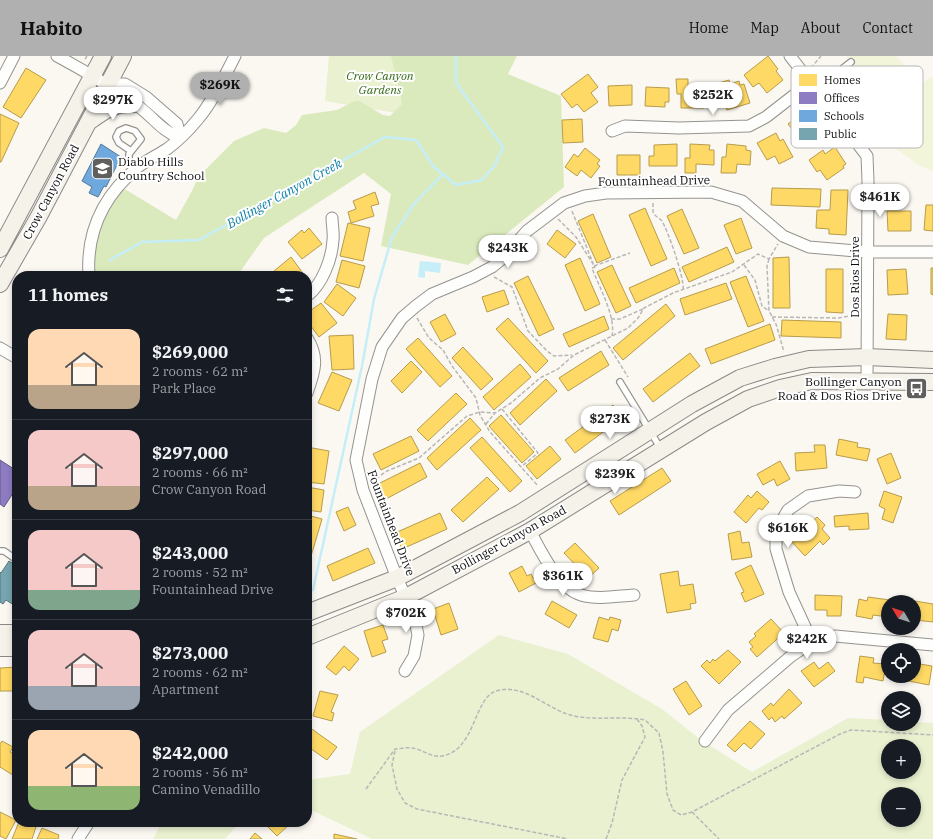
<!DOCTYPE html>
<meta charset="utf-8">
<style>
:root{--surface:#171b24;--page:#20242c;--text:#f1f3f6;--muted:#9ea1a6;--line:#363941;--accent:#b0b0b1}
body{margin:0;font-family:"IBM Plex Serif",serif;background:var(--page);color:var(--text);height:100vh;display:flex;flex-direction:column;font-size:15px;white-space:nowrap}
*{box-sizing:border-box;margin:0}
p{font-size:13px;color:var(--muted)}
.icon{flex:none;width:22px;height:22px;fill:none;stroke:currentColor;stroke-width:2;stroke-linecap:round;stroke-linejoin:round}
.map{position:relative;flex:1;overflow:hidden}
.side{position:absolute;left:12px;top:215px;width:300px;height:556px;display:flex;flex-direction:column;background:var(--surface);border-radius:16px;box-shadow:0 2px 6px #0003}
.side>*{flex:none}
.needle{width:26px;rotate:309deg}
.controls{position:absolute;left:881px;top:539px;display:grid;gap:8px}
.controls a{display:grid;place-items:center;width:40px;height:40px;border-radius:50%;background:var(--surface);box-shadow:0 2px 6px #0003;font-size:20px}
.price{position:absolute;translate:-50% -34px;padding:0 9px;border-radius:14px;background:#fff;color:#222;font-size:13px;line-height:26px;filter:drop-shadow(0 1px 2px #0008)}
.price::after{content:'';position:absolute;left:50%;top:24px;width:12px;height:9px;margin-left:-6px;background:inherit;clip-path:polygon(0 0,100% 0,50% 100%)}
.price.selected{background:var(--accent);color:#111}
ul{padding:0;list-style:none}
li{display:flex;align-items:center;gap:12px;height:100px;padding:0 16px}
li+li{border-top:1px solid var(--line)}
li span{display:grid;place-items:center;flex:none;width:112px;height:80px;border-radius:12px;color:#555}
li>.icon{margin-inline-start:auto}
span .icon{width:48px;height:48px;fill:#fffc;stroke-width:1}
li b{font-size:17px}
h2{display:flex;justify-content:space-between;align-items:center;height:48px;padding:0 16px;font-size:17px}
header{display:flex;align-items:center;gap:24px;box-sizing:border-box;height:56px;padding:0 20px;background:var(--accent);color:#111}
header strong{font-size:19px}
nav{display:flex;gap:22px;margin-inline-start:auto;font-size:14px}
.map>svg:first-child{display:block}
</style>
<header>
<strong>Habito</strong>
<nav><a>Home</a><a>Map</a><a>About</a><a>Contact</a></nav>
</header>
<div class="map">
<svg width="933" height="783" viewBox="0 0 933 783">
<rect width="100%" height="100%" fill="#fbf8f2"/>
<!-- green -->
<path fill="#e9f1d0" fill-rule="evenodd" d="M329,0h76l3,59 -83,-14z
M499,579l69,19 94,55 39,31 51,32 96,-54 40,2v4h26v-2l19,1v116h-561l-65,-31v-28l43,-6 10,-42zM888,690h26v26h-26zM888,738h26v26h-26z
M162,766h78l-15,17h-72z"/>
<!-- forest -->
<path fill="#dbeabd" d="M391,0h126l-9,18 53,22 3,91 -96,78 -87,-19 10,-52 -27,-21 -100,65 -27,38h-142c-5,-35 9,-60 28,-88l53,32 18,-33 3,-9 37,-37 30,-13 22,5 10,-8 6,-10 35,-5 18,-9h4l24,14 7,1 12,-12 -1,-8z"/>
<!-- pitch -->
<path fill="#f2f5da" d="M847,0h49l10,11 -31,24z
M933,20v95l-15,-6 -32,-24 -14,-21z"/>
<!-- water -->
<path fill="#c5eef8" d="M420,205l21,2 -1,10 -15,-2v7l-7,-1z"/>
<!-- homes -->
<path fill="#ffd966" stroke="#b69c4b" d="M768,0l10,13 -2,2 7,9 -16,13 -8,-10 -6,4 -9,-12z
M26,12l20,12 -25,38 -18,-11z
M588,18l10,13 -7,6 7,9 -14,10 -7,-8 -5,4 -11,-14z
M676,23h12v9h16v20h-23v-14h-4z
M729,24l1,4 9,-3 1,4 4,-1 6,19 -23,7 -4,-11 -3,1 -5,-16z
M632,29v20l-23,1 -1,-20z
M646,31l23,1v14h-4v5l-20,-1z
M806,54l12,15 -12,10 5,6 -8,7 -10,-11 3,-3 -8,-10z
M0,58l19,9 -18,39h-1z
M582,63l1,23 -20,1 -1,-23z
M776,77l4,8 3,-2 10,18 -14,7 -4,-8 -8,4 -10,-17z
M677,88v22h-28v-10h5v-11z
M690,88l20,1 -1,5h5v15l-18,-1v9h-11v-15h5z
M727,88l19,2v4l5,1 -1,14 -13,-1 -1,9h-15l1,-16h4z
M835,91l11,17 -3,2 1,2 -17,12 -7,-10 -3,2 -8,-12 14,-10 2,4z
M585,92l15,12 -3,4 3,2 -9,12 -10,-8 -4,6 -12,-9 9,-13 4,3z
M617,99h23v20h-23z
M772,132l49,1 -1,18 -49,-2z
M831,134h17l-2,45 -17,-1v-5l-13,-1 1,-18h13z
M375,136l4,12 -8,2 3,10 -23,7 -3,-11 8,-3 -3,-8z
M926,149h7v26l-9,-1z
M645,152l22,51 -16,7 -22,-51z
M682,153l17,39 -15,6 -17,-38z
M887,155h24v20h-23z
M593,158l18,43 -14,6 -19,-42z
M741,162l11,30 -16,6 -12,-29z
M348,167l22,5 -7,33 -23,-5z
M309,172l13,16 -20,15 -14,-17 14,-12 2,3z
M557,174l19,14 -11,14 -18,-14z
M727,191l7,15 -45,20 -7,-15z
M291,201l14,19h-28l-3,-5z
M789,201l1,51h-17v-50z
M580,202l20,46 -15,7 -20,-46z
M342,204l23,6 -6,22 -23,-6z
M612,209l19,41 -15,7 -19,-41z
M674,212l6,15 -44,20 -7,-15z
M931,212h2v27l-2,-1z
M826,213h17v44l-17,-1z
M906,213l2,25 -20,1 -1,-25z
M528,220l26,53 -15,7 -25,-53z
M746,220l18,45 -16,6 -18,-45z
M726,227l6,16 -47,16 -5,-16z
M337,228l19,14 -13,18 -19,-14z
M504,234l5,14 -22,8 -5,-15z
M321,247l16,20 -18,14 -12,-16v-8z
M666,248l9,12 -52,44 -10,-12z
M445,258l11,20 -15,8 -11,-20z
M888,258l19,1 -1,25 -20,-1z
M604,260l5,13 -40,18 -6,-13z
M508,262l40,43 -12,12 -40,-44z
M782,264l59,2v16l-60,-2z
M770,268l5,16 -64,24 -6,-15z
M353,279l1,34 -22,1 -3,-34z
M418,282l34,38 -12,11 -34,-38z
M463,291l30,32 -12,11 -29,-32z
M601,295l8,14 -41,26 -9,-13z
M690,297l10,13 -47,36 -10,-13z
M411,305l11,11 -20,21 -11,-12z
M520,308l11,13 -37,33 -11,-13z
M332,316l20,8 -13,31 -21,-8z
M546,323l11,12 -37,34 -10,-12z
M456,337l11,11 -39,37 -11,-11z
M613,349l9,13 -47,35 -10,-13z
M501,359l33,37 -12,11 -33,-37z
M470,362l11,12 -44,40 -10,-12z
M411,380l8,15 -38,19 -8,-16z
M482,381l40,44 -12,11 -40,-44z
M839,383l19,4 -1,4 13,2 -3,12 -31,-6z
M814,389h11l2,23 -31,3 -1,-18 20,-1z
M550,390l11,13 -24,20 -11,-13z
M307,391l22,4 -5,33 -17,-2z
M891,397l10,25 -14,6 -10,-25z
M780,405l10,18 -13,7 -3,-7 -11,6 -6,-11z
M420,407l7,14 -43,23 -8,-15z
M662,412l9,13 -52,34 -9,-14z
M487,421l12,12 -36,33 -12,-12z
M307,431l17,3 -3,22 -14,-2z
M757,435l12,11 -7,8 -3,-2 -13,15 -12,-11 14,-17 3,3z
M884,435l18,6 -9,26 -11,-4 3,-10 -6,-3z
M348,451l8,18 -12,6 -8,-19z
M440,457l7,16 -45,20 -7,-16z
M868,457l1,16 -20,1v-4l-14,1 -1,-11z
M307,459l15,4 -13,44h-2z
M817,461l8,8 -3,4 8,9 -7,7 -3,-4 -15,15 -14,-15 6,-6 3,2 9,-8 -2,-3z
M740,475l2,12 7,-1 3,15 -20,3 -4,-26z
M575,487l24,25 -11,10 -24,-25z
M368,492l7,15 -42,18 -6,-15z
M751,509l13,29 -19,8 -4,-9 3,-1 -9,-19z
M522,510l5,10 4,-2 5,9 -17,9 -10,-19z
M678,515l2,15 13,-2 3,19 -6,1 1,5 -24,4 -7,-39z
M815,539l27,1 -1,20h-14v-6h-12z
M868,541l22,3 -2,2v15l-15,-2 -1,4 -16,-3 3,-17 8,2z
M552,545l25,14 -8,13 -24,-14z
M915,545l18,3v18l-18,-2 -1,2z
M449,547l9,26 -17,6 -8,-26z
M599,561l10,3 1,-3 11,3 -3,11 -6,-2 -4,13 -15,-4z
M771,563l13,14 -27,24 -7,-8 3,-2 -4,-5 7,-6 -2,-2z
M383,569l5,14 -6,2 4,11 -14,5 -8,-26z
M344,590l15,13 -10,12 -5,-5 -8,9 -10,-8z
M728,594l13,12 -22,22 -18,-18 6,-6 3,3 3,-4 2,2z
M860,600l14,2 -1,5 13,1 -3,17 -19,-4 -1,6 -7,-1z
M814,606l5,7 9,-7 7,9 -21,16 -13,-16z
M914,607l18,3 -3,19 -31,-6 1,-3h15z
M17,611v24h-17v-23z
M686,625l16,25 -13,9 -16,-26z
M789,633l13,14 -18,16 -2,-3 -7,6 -3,-5 -3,3 -7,-9 9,-8 2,3z
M320,635l18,4 -7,17 3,1 -2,8 -19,-5z
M750,665l15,13 -14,15 -7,-6 -9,9 -8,-7z
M309,671l28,20 -10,13 -20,-14v-17z
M2,685l11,6 -3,5 3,2 4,-7 -1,30 -16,-10v-23z
M0,756l16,8 -10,19 -6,-3z
M19,766l17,5 -4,12h-20z
M263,766h29l-15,14z
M42,772l17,7 -1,4h-21z
M255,777l7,6h-12z
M334,778l23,5h-23z"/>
<!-- offices -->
<path fill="#8e7cc3" stroke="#675b8c" d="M0,404l17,11v16l-13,20 -4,-3z"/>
<!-- schools -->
<path fill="#6fa8dc" stroke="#527a9e" d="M101,88l20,13 -15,30 -2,-1 -6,11 -9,-4 3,-6 -10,-6z"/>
<!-- public -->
<path fill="#76a5af" stroke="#56777e" d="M9,505l8,5v41l-11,-7 -3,4 -3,-2v-30l1,1z"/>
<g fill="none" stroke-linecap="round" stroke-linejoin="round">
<!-- stream -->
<path stroke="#c5eef8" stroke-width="2.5" d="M110,204l32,-18 57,-2 186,-103 31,3 17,26 23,19 26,-5 13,-15 8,-18 -47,-64v-27
M15,265l2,-1
M313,534l49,-224 12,-67 18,-62 22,-33 28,-29"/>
<defs>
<path id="lane" d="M816,33l35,-27
M131,95l-12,-8 -3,-6 3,-6 7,-3 9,3 6,8 -12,15v7l5,10
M620,326l41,67
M0,495h4l13,9"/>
<path id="street" d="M57,0c28,15 55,31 81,50 16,12 24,25 42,32
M790,0l77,100 1,25 -1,199
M0,27l14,-27
M108,28h17l21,13 31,27 3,14
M612,75l13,-5 54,2 70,-2 17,-9 45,-35
M89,220c-3,-45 15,-81 49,-109 9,-7 20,-12 29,-18 11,-8 22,-19 31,-30 15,-18 26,-42 37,-63
M307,240c15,-11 25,-37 26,-56 1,-7 -1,-15 -1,-22
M307,282c13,20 7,35 0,55
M0,292l17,10
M530,475c11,20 28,57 51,64 17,5 36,1 53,0
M812,586l-23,-50 -13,-43v-18l12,-21 20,-14 31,-5 16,1
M405,615l9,-15 4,-21 -4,-19 -17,-38 -34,-88 -7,-30 16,-81 10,-32 20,-29 14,-12 16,-12 41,-17 19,-10 11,-9 24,-27 37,-28 21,-7 21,-3 105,-1 31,9 41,35 26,11 59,5h65
M705,685l23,-31 62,-53 22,-15 23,-6 98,9
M78,783l11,-17"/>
<path id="secondary" d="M90,65c14,-10 26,-19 44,-17
M0,193l103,-193
M0,228l38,-66 85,-162
M307,557l90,-35 123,-65 172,-109 48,-26 35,-11 34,-8 58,-2 66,3
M0,577h17
M307,581l99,-40 124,-66 176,-109 42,-23 32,-11 32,-7 121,1
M0,592h17"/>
</defs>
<!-- lane casing -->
<use href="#lane" stroke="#949390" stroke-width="8"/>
<!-- street casing -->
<use href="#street" stroke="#949390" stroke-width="13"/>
<!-- secondary casing -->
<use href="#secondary" stroke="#8b8987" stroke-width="18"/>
<!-- path -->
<path stroke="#b8b7b6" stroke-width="1.5" stroke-dasharray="4 2" stroke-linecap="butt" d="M85,3l2,-3
M811,12l10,-12
M653,147v9c2,5 6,5 9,9 6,10 23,58 21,69
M572,155l21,52
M558,163l18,18 19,30 -3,1c7,19 24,48 20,68
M769,203l-2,7 2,45 7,13 8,28
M744,209l11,15 7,26 7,5
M594,210l36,-13
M494,221l18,10 16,44 19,20 7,5 18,-1
M772,261l67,1 19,-4
M417,262l12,20 14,12 9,16 24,32 4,17 10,17 48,54
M611,263h9l23,-10
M605,284l23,37
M502,353l36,44 -17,14
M486,368l9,-11
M371,426l16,-11 32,-13 48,-42 13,-4 15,1 16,-10 29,-25 18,-9 16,-14 54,-27 10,-10 6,-10 29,-15 59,-21 26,-18 11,5 9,-15
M395,695l-3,14 5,24 8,14 12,6 151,30
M366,733l29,-40c5,0 11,-2 16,-1 10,0 19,10 31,8 34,-6 31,-57 54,-65 26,-8 48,15 71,23 25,8 52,1 78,6l14,13 4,19 4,42 6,16 8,5 11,-3 148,-78 11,-4 82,5
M692,756l27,27
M606,783l6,-16 10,-43 23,-43 -3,-11 -5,-7"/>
<!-- lane -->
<use href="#lane" stroke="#fefefd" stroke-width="5.5"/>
<!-- street -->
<use href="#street" stroke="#fefefd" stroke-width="11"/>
<!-- secondary -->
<use href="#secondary" stroke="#f5f2ea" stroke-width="16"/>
</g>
<!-- icons -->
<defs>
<symbol id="school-square" viewBox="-11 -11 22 22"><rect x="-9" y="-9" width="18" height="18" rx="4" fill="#605f5d" stroke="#fff"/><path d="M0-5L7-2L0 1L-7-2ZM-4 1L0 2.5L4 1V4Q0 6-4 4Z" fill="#fff"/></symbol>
<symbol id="bus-square" viewBox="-11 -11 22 22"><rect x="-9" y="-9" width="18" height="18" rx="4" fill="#605f5d" stroke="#fff"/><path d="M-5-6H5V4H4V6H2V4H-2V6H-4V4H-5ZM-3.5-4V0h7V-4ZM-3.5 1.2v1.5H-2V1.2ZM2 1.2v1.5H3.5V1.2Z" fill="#fff"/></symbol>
</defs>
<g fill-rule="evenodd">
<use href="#school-square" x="90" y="100" width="25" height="25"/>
<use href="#bus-square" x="904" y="320" width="25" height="25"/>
</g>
<g text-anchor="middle" stroke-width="4" stroke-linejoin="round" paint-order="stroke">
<!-- park labels -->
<g font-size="12" font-style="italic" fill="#376a19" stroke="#fff">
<text x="380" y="24">Crow Canyon<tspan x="380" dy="14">Gardens</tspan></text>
</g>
<!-- poi labels -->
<g font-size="12" fill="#0d0d0d" stroke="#fff" text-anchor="start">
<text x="118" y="110">Diablo Hills<tspan x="118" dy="14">Country School</tspan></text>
<text x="902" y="330" text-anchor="end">Bollinger Canyon<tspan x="902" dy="14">Road &amp; Dos Rios Drive</tspan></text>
</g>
<!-- street labels -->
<g font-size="12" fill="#0d0d0d" stroke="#fff">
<text transform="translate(654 125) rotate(-1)" y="4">Fountainhead Drive</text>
<text transform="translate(51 136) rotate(-62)" y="4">Crow Canyon Road</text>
<text transform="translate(855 221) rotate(-90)" y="4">Dos Rios Drive</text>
<text transform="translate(391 467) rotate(69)" y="4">Fountainhead Drive</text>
<text transform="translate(509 484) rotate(-29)" y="4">Bollinger Canyon Road</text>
</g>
<!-- water labels -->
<g font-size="13" font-style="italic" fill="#0e7ea8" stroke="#fff">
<text transform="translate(284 137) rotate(-29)" y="5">Bollinger Canyon Creek</text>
</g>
</g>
<!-- legend -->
<rect x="791" y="10" width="132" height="82" rx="6" fill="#fff" stroke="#b6b6b6" stroke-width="1"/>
<rect x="799" y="18" width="18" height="12" fill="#ffd966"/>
<rect x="799" y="36" width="18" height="12" fill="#8e7cc3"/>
<rect x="799" y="54" width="18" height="12" fill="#6fa8dc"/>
<rect x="799" y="72" width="18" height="12" fill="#76a5af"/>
<g font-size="11" fill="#0d0d0d">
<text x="824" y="28">Homes</text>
<text x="824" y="46">Offices</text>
<text x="824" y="64">Schools</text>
<text x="824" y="82">Public</text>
</g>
</svg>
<div class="controls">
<a><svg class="needle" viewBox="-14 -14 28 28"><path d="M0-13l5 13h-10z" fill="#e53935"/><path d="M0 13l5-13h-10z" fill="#9ea1a6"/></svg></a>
<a><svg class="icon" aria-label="locate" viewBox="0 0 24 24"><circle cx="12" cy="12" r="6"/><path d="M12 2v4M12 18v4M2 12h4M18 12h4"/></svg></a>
<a><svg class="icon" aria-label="layers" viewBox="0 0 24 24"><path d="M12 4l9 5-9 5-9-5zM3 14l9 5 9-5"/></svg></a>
<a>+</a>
<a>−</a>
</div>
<b class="price selected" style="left:220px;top:50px">$269K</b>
<b class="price" style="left:713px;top:60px">$252K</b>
<b class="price" style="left:113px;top:65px">$297K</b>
<b class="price" style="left:880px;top:162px">$461K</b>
<b class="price" style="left:508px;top:213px">$243K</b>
<b class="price" style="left:610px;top:384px">$273K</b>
<b class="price" style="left:615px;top:439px">$239K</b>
<b class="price" style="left:788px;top:493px">$616K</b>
<b class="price" style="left:563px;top:541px">$361K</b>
<b class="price" style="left:406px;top:578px">$702K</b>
<b class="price" style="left:807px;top:604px">$242K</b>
<section class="side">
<h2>11 homes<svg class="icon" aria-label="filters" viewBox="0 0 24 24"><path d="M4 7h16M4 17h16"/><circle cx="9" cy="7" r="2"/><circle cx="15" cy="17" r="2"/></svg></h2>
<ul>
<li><span style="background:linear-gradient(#ffd9b3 70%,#b9a48a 0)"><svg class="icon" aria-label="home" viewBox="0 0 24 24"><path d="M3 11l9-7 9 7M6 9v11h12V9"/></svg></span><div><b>$269,000</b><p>2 rooms · 62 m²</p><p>Park Place</p></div></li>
<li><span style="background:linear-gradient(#f6c9c9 70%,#b9a48a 0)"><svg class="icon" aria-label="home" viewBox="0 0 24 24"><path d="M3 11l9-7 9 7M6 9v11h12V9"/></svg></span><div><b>$297,000</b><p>2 rooms · 66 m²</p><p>Crow Canyon Road</p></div></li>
<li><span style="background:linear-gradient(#f6c9c9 75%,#7fa58c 0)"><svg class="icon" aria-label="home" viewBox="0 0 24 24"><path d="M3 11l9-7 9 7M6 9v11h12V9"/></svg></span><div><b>$243,000</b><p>2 rooms · 52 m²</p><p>Fountainhead Drive</p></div></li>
<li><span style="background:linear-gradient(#f6c9c9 70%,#9aa5b1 0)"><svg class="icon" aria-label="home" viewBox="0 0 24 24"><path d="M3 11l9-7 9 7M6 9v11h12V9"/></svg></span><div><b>$273,000</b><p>2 rooms · 62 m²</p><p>Apartment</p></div></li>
<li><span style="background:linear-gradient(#ffd9b3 70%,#8fb573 0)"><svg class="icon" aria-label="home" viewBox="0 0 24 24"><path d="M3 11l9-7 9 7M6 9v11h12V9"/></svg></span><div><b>$242,000</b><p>2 rooms · 56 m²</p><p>Camino Venadillo</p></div></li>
</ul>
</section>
</div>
